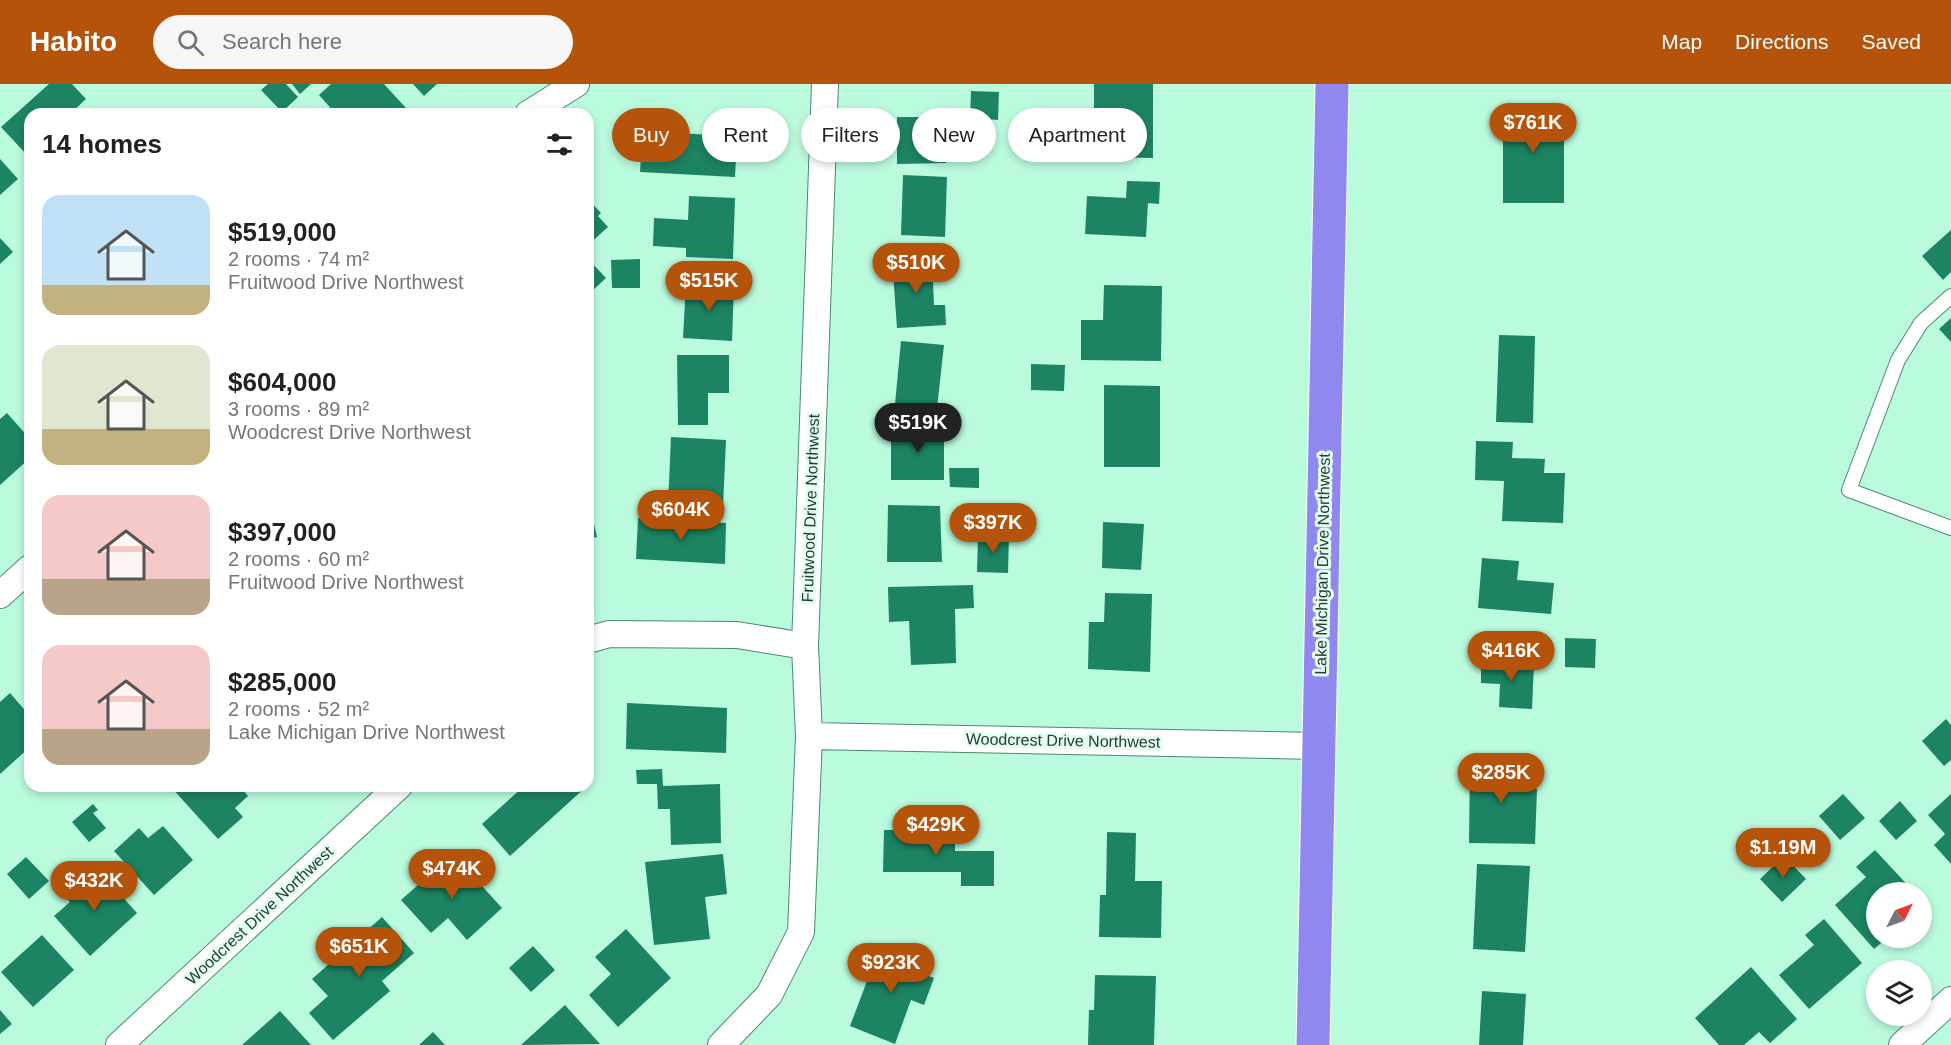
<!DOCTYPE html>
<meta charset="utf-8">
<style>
:root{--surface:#fff;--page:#f6f6f6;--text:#222;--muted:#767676;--accent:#b45309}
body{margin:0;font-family:Arial,sans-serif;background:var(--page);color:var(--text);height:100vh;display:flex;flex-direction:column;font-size:22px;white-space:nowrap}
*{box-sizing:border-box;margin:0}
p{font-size:20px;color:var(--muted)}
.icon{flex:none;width:33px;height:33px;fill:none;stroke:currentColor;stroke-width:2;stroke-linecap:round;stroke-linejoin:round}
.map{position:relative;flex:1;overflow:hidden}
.drawer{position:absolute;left:24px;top:24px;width:570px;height:684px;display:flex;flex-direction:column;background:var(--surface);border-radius:18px;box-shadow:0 3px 9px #0003}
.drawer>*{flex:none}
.banner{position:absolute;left:612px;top:24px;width:570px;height:54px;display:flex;gap:12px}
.needle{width:39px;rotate:48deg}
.fabs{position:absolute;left:1866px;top:798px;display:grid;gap:12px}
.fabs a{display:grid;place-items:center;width:66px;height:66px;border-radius:50%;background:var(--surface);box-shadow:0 3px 9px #0003;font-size:30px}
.price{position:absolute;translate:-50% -51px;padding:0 14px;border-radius:21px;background:var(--accent);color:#fff;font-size:20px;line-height:39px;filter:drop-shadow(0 2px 3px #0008)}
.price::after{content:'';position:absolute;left:50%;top:36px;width:18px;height:14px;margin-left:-9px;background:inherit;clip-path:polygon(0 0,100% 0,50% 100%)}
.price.current{background:#222;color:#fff}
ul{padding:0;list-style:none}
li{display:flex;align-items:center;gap:18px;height:150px;padding:0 18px}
li span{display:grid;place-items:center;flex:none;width:168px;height:120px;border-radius:18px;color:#555}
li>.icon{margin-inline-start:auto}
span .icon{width:72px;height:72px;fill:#fffc;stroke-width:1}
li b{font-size:26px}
h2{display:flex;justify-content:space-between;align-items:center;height:72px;padding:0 18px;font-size:26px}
.chip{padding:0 21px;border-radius:27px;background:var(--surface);box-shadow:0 3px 9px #0003;font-size:21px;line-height:54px}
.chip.current{background:var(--accent);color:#fff}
header{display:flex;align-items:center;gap:36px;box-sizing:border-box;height:84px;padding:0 30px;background:var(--accent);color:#fff}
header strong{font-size:28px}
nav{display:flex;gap:33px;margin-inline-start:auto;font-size:21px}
.search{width:420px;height:54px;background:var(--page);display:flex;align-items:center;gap:15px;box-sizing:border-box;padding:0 21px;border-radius:33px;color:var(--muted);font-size:22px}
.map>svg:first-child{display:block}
</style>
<header>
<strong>Habito</strong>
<div class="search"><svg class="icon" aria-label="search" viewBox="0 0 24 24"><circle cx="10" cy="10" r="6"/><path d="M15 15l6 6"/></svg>Search here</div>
<nav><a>Map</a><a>Directions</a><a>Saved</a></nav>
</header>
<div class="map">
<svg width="1951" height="961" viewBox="0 0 1951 961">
<rect width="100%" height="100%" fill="#bafadd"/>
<!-- building -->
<path fill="#1c8462" d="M49,0h23l14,15 -16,15h-40v36l-4,4 -25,-27z
M268,0h18l12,13 -16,15 -21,-22z
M292,0h19l-11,10z
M331,0h53l22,24 -7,6h-63l-17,-19z
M413,0h24l-13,12z
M1094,0h59v74l-59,-1z
M971,7l28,1 -1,28 -28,-2z
M1503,20l61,1v98h-61z
M897,33h49v46l-49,1z
M674,49l63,3 -2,41 -95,-5 2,-32 32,1z
M0,75l18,20 -18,16z
M903,91l44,2 -2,60 -44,-2z
M1127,97l33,1 -1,22 -11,-1 -2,34 -61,-3 2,-38 39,2z
M689,112l46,2 -2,61 -47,-2v-9l-33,-2 1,-28 34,2z
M588,115l13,14 -3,3 10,11 -20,18z
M1951,146v42l-8,8 -21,-24z
M0,154l13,14 -13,12z
M932,173l2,48h11l1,20 -49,3 -5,-69z
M588,175l18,19 -16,15 -2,-2z
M640,175v29h-28l-1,-28z
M686,199l48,3 -2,55 -49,-3z
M1104,201l58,1 -1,75 -80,-1v-40h22z
M1951,234v24l-12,-13z
M1499,251l36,1 -2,87 -37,-1z
M901,257l43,4 -7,63 -42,-4z
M677,271h52v38h-21v32h-30z
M1031,280l34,1 -1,26 -33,-1z
M1104,301l56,1v81h-56z
M7,329l23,26v19l-30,27v-66z
M891,344h53v52h-53z
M671,353l55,3 -3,67 -55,-2z
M1476,357l37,1 -1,16 33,1 -1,14h21l-2,50 -61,-2 2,-40 -29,-1z
M949,384h30v20l-29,-1z
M588,414l9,39 -9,2z
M888,421l52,1 2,56h-55z
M638,434l88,5 -1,41 -89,-5z
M1103,438l41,2 -3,46 -39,-2z
M978,452h31l-1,37 -31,-1z
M1482,474l37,3 -2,19 37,3 -3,31 -73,-6z
M973,501l1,23 -19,1 1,54 -45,2 -2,-44 -20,1 -1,-35z
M1105,509l47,1 -2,78 -62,-3 1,-47h15z
M1565,554l31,1 -1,29 -30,-1z
M1481,576l53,3 -2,46 -33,-2 1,-23 -19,-1z
M10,609l20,23v31l-30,27v-72z
M627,619l100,5 -1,45 -100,-4z
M1946,635l5,6v35l-7,6 -22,-25z
M1470,675l53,1 -1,29h15l-2,55 -66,-1z
M662,685l1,17 57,-2 1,59 -50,2 -1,-36h-12l-1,-25h-20l-1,-14z
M170,702h70l8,10 -13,12 8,9 -25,22z
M524,702h63l-77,70 -28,-32z
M1843,710l22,24 -25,22 -21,-24z
M1951,710v70l-17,-19 11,-11 -17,-19z
M1900,717l17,20 -21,19 -17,-19z
M93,720l5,6 -5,3 13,15 -17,14 -17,-20z
M163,742l30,34 -39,35 -40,-44 25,-23 9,10z
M884,746h71v21h39v35h-33v-14h-78z
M1107,748l29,1 -1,48h27l-1,57 -62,-1 1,-42h6z
M1875,766l39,42h-38v46h11l-13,11 -39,-44 31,-28 -10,-10z
M453,770l49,54 -35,32 -19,-22 -17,15 -30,-33z
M723,770l4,40 -22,3 5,42 -56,6 -9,-83z
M1784,772l22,23 -24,23 -22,-23z
M26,773l23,24 -20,18 -22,-25z
M1477,780l53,2 -5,86 -52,-3z
M100,788l37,41 -47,43 -36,-40 16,-14 -8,-9 18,-16 7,7z
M382,833l32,36 -32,28 8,10 -57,49 -24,-27 19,-17 -16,-17z
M1824,835l38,44 -53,46 -30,-34 35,-30 -9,-10z
M626,845l45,49 -53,49 -29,-32 22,-21 -16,-17z
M42,851l32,35 -41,37 -32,-35z
M881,860l42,16 -5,12 16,6 -10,27 -13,-5 -16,44 -45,-18z
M533,862l22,24 -24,22 -22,-24z
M1751,883l46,52 -27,24 -11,-11 -15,13h-25l-24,-27z
M1095,891l61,1 -2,69h-66l1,-35h5z
M1482,907l44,3 -3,51h-44z
M565,921l35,39 -79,1z
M0,926l12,14 -12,10z
M280,927l31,34h-69z
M433,948l12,13h-26z"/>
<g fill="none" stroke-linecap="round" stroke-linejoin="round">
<defs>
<path id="lane" d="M1951,212l-30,27 -23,37 -49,130 102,38"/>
<path id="street" d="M528,30l48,-30
M0,511l30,-27
M588,556l21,-6 128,1 68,11
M809,652l509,10
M119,961l280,-259
M721,961l48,-50 32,-63 8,-196 -4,-90 20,-562
M1902,961l49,-45"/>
<path id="highway" d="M1313,961l19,-961"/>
</defs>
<!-- lane casing -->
<use href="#lane" stroke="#4c886f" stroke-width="16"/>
<!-- street casing -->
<use href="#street" stroke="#4c886f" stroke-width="28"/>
<!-- highway casing -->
<use href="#highway" stroke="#fff" stroke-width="35"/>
<!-- lane -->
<use href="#lane" stroke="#fff" stroke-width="14"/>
<!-- street -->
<use href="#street" stroke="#fff" stroke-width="26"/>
<!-- highway -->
<use href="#highway" stroke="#9088ef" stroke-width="33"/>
</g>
<g text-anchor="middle" stroke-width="6" stroke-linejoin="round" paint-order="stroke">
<!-- street labels -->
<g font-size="16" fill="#243e33" stroke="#e5fef2">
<text transform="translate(810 424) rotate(-88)" y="6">Fruitwood Drive Northwest</text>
<text transform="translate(1322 480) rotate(-89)" y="6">Lake Michigan Drive Northwest</text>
<text transform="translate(1063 656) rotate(1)" y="6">Woodcrest Drive Northwest</text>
<text transform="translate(259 831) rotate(-43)" y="6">Woodcrest Drive Northwest</text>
</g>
</g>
</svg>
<div class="fabs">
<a><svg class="needle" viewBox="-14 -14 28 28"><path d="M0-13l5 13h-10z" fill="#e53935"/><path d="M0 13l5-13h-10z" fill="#767676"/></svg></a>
<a><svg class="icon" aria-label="layers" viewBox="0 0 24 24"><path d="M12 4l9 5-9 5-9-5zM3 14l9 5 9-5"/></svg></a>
</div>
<b class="price" style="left:1533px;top:70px">$761K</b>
<b class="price" style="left:916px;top:210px">$510K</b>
<b class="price" style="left:709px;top:228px">$515K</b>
<b class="price current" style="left:918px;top:370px">$519K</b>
<b class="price" style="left:681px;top:457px">$604K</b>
<b class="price" style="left:993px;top:470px">$397K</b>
<b class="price" style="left:1511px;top:598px">$416K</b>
<b class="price" style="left:1501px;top:720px">$285K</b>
<b class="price" style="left:936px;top:772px">$429K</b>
<b class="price" style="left:1783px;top:795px">$1.19M</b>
<b class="price" style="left:452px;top:816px">$474K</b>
<b class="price" style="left:94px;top:828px">$432K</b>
<b class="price" style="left:359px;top:894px">$651K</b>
<b class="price" style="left:891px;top:910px">$923K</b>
<div class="banner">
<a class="chip current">Buy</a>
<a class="chip">Rent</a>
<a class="chip">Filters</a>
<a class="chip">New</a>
<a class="chip">Apartment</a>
</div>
<section class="drawer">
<h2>14 homes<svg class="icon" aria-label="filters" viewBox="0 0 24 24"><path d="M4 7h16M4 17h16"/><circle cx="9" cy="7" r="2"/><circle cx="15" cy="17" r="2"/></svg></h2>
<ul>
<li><span style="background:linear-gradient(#bfe0f5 75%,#c2b280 0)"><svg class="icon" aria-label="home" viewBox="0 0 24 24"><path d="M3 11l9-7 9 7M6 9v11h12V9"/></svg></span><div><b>$519,000</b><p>2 rooms · 74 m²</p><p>Fruitwood Drive Northwest</p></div></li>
<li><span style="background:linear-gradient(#dfe7d0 70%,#c2b280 0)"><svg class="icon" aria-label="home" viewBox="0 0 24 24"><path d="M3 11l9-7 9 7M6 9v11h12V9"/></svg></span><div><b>$604,000</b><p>3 rooms · 89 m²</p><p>Woodcrest Drive Northwest</p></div></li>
<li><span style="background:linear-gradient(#f6c9c9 70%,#b9a48a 0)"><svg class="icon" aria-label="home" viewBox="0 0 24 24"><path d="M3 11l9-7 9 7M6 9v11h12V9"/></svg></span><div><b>$397,000</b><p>2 rooms · 60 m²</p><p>Fruitwood Drive Northwest</p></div></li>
<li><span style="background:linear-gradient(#f6c9c9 70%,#b9a48a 0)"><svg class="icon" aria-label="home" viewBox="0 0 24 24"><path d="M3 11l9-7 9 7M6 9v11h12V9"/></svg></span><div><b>$285,000</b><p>2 rooms · 52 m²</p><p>Lake Michigan Drive Northwest</p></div></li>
</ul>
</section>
</div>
